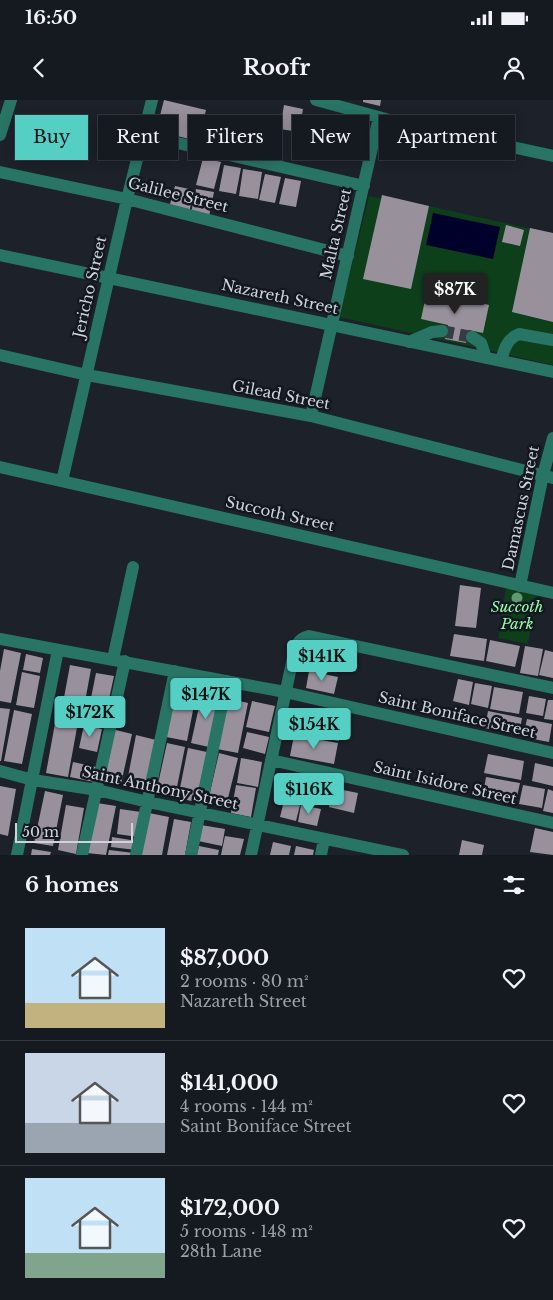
<!DOCTYPE html>
<meta charset="utf-8">
<style>
:root{--surface:#151920;--page:#22262d;--text:#f1f3f6;--muted:#9da0a5;--line:#34383e;--accent:#55cec4}
body{margin:0;font-family:"Libre Baskerville",serif;background:var(--page);color:var(--text);height:100vh;display:flex;flex-direction:column;font-size:19px;white-space:nowrap}
*{box-sizing:border-box;margin:0}
p{font-size:16px;color:var(--muted)}
.icon{flex:none;width:28px;height:28px;fill:none;stroke:currentColor;stroke-width:2;stroke-linecap:round;stroke-linejoin:round}
.map{position:relative;height:755px;overflow:hidden}
.side{display:flex;flex-direction:column;background:var(--surface);flex:1}
.side>*{flex:none}
.banner{position:absolute;left:15px;top:15px;width:524px;height:45px;display:flex;gap:10px}
.scale{position:absolute;left:15px;bottom:12px;width:118px;box-sizing:border-box;padding-left:5px;border:2px solid #d0d4da;border-top:0;font-size:14px;line-height:18px;white-space:nowrap;color:#d0d4da;-webkit-text-stroke:4px #131820;paint-order:stroke}
.price{position:absolute;translate:-50% -42px;padding:0 11px;border-radius:5px;background:var(--accent);color:#111;font-size:16px;line-height:32px;filter:drop-shadow(0 1px 2px #0008)}
.price::after{content:'';position:absolute;left:50%;top:30px;width:15px;height:11px;margin-left:-8px;background:inherit;clip-path:polygon(0 0,100% 0,50% 100%)}
.price.selected{background:#222;color:#fff}
ul{padding:0;list-style:none}
li{display:flex;align-items:center;gap:15px;height:125px;padding:0 25px}
li+li{border-top:1px solid var(--line)}
li span{display:grid;place-items:center;flex:none;width:140px;height:100px;border-radius:0px;color:#555}
li>.icon{margin-inline-start:auto}
span .icon{width:60px;height:60px;fill:#fffc;stroke-width:1}
li b{font-size:21px}
h2{display:flex;justify-content:space-between;align-items:center;height:60px;padding:0 25px;font-size:21px}
.pill{padding:0 18px;border-radius:0px;background:var(--surface);box-shadow:0 2px 12px #0003,0 0 0 1px var(--line);font-size:18px;line-height:45px}
.pill.selected{background:var(--accent);color:#111}
.status{display:flex;justify-content:space-between;align-items:center;height:35px;padding:0 25px;background:var(--surface);direction:ltr}
.status svg{height:14px;fill:currentColor}
header{display:flex;justify-content:space-between;align-items:center;height:65px;padding:0 25px;background:var(--surface);font-size:22px;font-weight:700}
.map>svg:first-child{display:block}
</style>
<div class="status"><b>16:50</b><svg viewBox="0 0 49 12"><path d="M0 12V9h3v3zM5 12V6h3v6zM10 12V3h3v9zM15 12V0h3v12zM26 1h20v11H26zM47 4h2v5h-2z"/></svg></div>
<header><svg class="icon" aria-label="back" viewBox="0 0 24 24"><path d="M15 5l-7 7 7 7"/></svg>Roofr<svg class="icon" aria-label="person" viewBox="0 0 24 24"><circle cx="12" cy="8" r="4"/><path d="M4 21q1-7 8-7t8 7"/></svg></header>
<div class="map">
<svg width="553" height="755" viewBox="0 0 553 755">
<rect width="100%" height="100%" fill="#1c212a"/>
<!-- green -->
<path fill="#0d3f1b" d="M369,96l59,12 1,-2 124,28v131l-214,-48z
M506,488l31,6 -9,50 -30,-6z"/>
<!-- water -->
<path fill="#00012b" d="M433,113l67,14 -7,32 -67,-14z"/>
<!-- building -->
<path fill="#98919c" d="M164,0l42,10 -8,31 -42,-10z
M363,0h18l-1,6 -17,-4z
M284,5l19,4 -4,23 -19,-3z
M203,58l18,4 -7,27 -18,-4z
M224,65l17,3 -5,26 -17,-3z
M243,69l19,3 -4,27 -19,-3z
M265,74l16,3 -6,26 -16,-3z
M285,78l16,3 -5,26 -17,-3z
M175,86l19,4 -5,23 -20,-5z
M196,89l18,3 -5,24 -18,-3z
M382,95l47,11 -18,83 -48,-10z
M506,125l18,5 -4,16 -18,-4z
M530,128l23,5v89l-41,-10z
M427,191l62,14 -6,28 -14,-3 -3,13 -21,-4 3,-14 -27,-6z
M460,485l21,3 -5,40 -21,-2z
M454,534l33,5 -3,22 -34,-5z
M490,540l30,6 -5,21 -29,-6z
M525,546l18,3 -5,27 -18,-3z
M4,549l17,4 -10,50 -11,-2v-30z
M545,550l8,2v26l-14,-3z
M26,554l17,4 -3,15 -17,-3z
M70,565l21,4 -9,49 -21,-4z
M309,571l29,6 -4,17 -28,-6z
M22,572l18,4 -6,32 -18,-3z
M96,573l18,3 -10,46 -17,-4z
M458,579l15,3 -4,23 -16,-4z
M475,583l17,3 -4,22 -17,-4z
M176,586l21,4 -10,51 -21,-4z
M494,587l29,5 -4,22 -29,-5z
M202,593l18,3 -11,51 -18,-4z
M529,596l17,3 -3,17 -17,-3z
M227,598l21,5 -10,50 -21,-4z
M548,600h5v20l-9,-1z
M252,601l23,5 -6,26 -23,-5z
M0,608l10,1 -9,52h-1z
M14,610l18,4 -10,50 -18,-3z
M300,611l22,4 -3,21 -23,-4z
M488,611l34,7 -3,17 -34,-7z
M325,617l17,3 -3,21 -17,-3z
M56,618l22,4 -10,55 -22,-4z
M527,619l25,5 -3,18 -26,-5z
M84,625l18,4 -5,23 -18,-4z
M112,629l20,5 -11,50 -20,-4z
M247,632l22,5 -4,17 -22,-6z
M136,635l20,5 -10,51 -20,-4z
M294,635l44,8 -4,21 -44,-8z
M167,643l18,4 -10,50 -19,-4z
M188,648l19,4 -11,50 -18,-4z
M219,653l19,5 -12,48 -18,-5z
M488,654l36,7 -3,19 -37,-7z
M241,658l21,4 -4,25 -21,-4z
M73,662l23,5 -2,15 -24,-5z
M535,663l18,4v19l-21,-5z
M289,677l16,4 -4,19 -17,-4z
M486,677l34,6 -4,18 -33,-6z
M307,681l19,5 -4,18 -20,-5z
M236,685l20,3 -5,29 -20,-4z
M523,685l22,4 -3,19 -23,-4z
M0,686l16,3 -8,47 -8,-2z
M333,688l25,5 -4,20 -25,-6z
M548,689l5,2v22l-10,-2z
M45,691l18,4 -10,51 -19,-3z
M284,701l16,4 -4,16 -16,-4z
M97,703l19,3 -10,49 -19,-2z
M66,705l18,3 -8,46 -18,-4z
M301,705l20,4 -4,17 -19,-4z
M120,709l21,3 -3,25 -21,-3z
M149,713l20,4 -7,38h-22z
M174,719l17,3 -6,33h-18z
M201,725l24,4 -3,17 -24,-5z
M535,728l18,4v23l-23,-3z
M225,736l19,3 -4,16h-19z
M112,737l25,4 -1,9 -25,-3z
M462,740l22,5 -2,10h-23z
M273,742l18,4 -2,9h-19z
M199,746l20,4 -1,5h-21z
M296,746l18,4 -1,5h-19z
M32,749l19,3 -1,3h-19z
M109,750l25,3v2h-26z"/>
<g fill="none" stroke-linecap="round" stroke-linejoin="round">
<!-- minor-tunnel -->
<path stroke="#373c44" stroke-width="12" stroke-dasharray="12 6" stroke-linecap="butt" d="M442,231l30,6"/>
<!-- minor -->
<path stroke="#287566" stroke-width="12" d="M316,0l70,19 167,37
M0,35l11,-35
M143,35l221,51
M0,72l127,27 221,57
M0,155l553,117
M472,237l9,6 5,15
M409,242l23,-10 10,-1
M0,255l87,20 224,41 242,62
M501,261c3,-12 6,-22 18,-27l34,6
M311,316l68,-299
M0,367l553,126
M62,381l65,-282 25,-99
M520,486l23,-111 10,-37
M0,539l285,53 268,61
M113,559l20,-92
M271,660l282,63
M0,671l33,9 64,10 51,12 255,53
M17,755l41,-205
M82,755l43,-194
M136,755l39,-184
M191,755l36,-174
M251,755l44,-207c4,-7 6,-10 14,-12l244,52
M321,755l3,-16"/>
</g>
<!-- trees -->
<circle fill="#609870" cx="517" cy="498" r="5.5"/>
<g text-anchor="middle" stroke-width="5" stroke-linejoin="round" paint-order="stroke">
<!-- street labels -->
<g font-size="15" fill="#d0d4da" stroke="#131820">
<text transform="translate(178 95) rotate(14)" y="5">Galilee Street</text>
<text transform="translate(336 134) rotate(-77)" y="5">Malta Street</text>
<text transform="translate(90 187) rotate(-77)" y="5">Jericho Street</text>
<text transform="translate(280 197) rotate(12)" y="5">Nazareth Street</text>
<text transform="translate(281 295) rotate(11)" y="5">Gilead Street</text>
<text transform="translate(521 408) rotate(-78)" y="5">Damascus Street</text>
<text transform="translate(280 414) rotate(13)" y="5">Succoth Street</text>
<text transform="translate(457 615) rotate(13)" y="5">Saint Boniface Street</text>
<text transform="translate(445 683) rotate(13)" y="5">Saint Isidore Street</text>
<text transform="translate(160 688) rotate(12)" y="5">Saint Anthony Street</text>
</g>
<!-- park labels -->
<g font-size="15" font-style="italic" fill="#97faa9" stroke="#131820">
<text x="517" y="512">Succoth<tspan x="517" dy="17">Park</tspan></text>
</g>
</g>
</svg>
<div class="scale">50 m</div>
<b class="price selected" style="left:455px;top:215px">$87K</b>
<b class="price" style="left:322px;top:582px">$141K</b>
<b class="price" style="left:206px;top:620px">$147K</b>
<b class="price" style="left:90px;top:638px">$172K</b>
<b class="price" style="left:314px;top:650px">$154K</b>
<b class="price" style="left:309px;top:715px">$116K</b>
<div class="banner">
<a class="pill selected">Buy</a>
<a class="pill">Rent</a>
<a class="pill">Filters</a>
<a class="pill">New</a>
<a class="pill">Apartment</a>
</div>
</div>
<section class="side">
<h2>6 homes<svg class="icon" aria-label="filters" viewBox="0 0 24 24"><path d="M4 7h16M4 17h16"/><circle cx="9" cy="7" r="2"/><circle cx="15" cy="17" r="2"/></svg></h2>
<ul>
<li><span style="background:linear-gradient(#bfe0f5 75%,#c2b280 0)"><svg class="icon" aria-label="home" viewBox="0 0 24 24"><path d="M3 11l9-7 9 7M6 9v11h12V9"/></svg></span><div><b>$87,000</b><p>2 rooms · 80 m²</p><p>Nazareth Street</p></div><svg class="icon" aria-label="heart" viewBox="0 0 24 24"><path d="M12 20l-8-8c-3-5 5-10 8-4 3-6 11-1 8 4z"/></svg></li>
<li><span style="background:linear-gradient(#c9d6e8 70%,#9aa5b1 0)"><svg class="icon" aria-label="home" viewBox="0 0 24 24"><path d="M3 11l9-7 9 7M6 9v11h12V9"/></svg></span><div><b>$141,000</b><p>4 rooms · 144 m²</p><p>Saint Boniface Street</p></div><svg class="icon" aria-label="heart" viewBox="0 0 24 24"><path d="M12 20l-8-8c-3-5 5-10 8-4 3-6 11-1 8 4z"/></svg></li>
<li><span style="background:linear-gradient(#bfe0f5 75%,#7fa58c 0)"><svg class="icon" aria-label="home" viewBox="0 0 24 24"><path d="M3 11l9-7 9 7M6 9v11h12V9"/></svg></span><div><b>$172,000</b><p>5 rooms · 148 m²</p><p>28th Lane</p></div><svg class="icon" aria-label="heart" viewBox="0 0 24 24"><path d="M12 20l-8-8c-3-5 5-10 8-4 3-6 11-1 8 4z"/></svg></li>
</ul>
</section>
